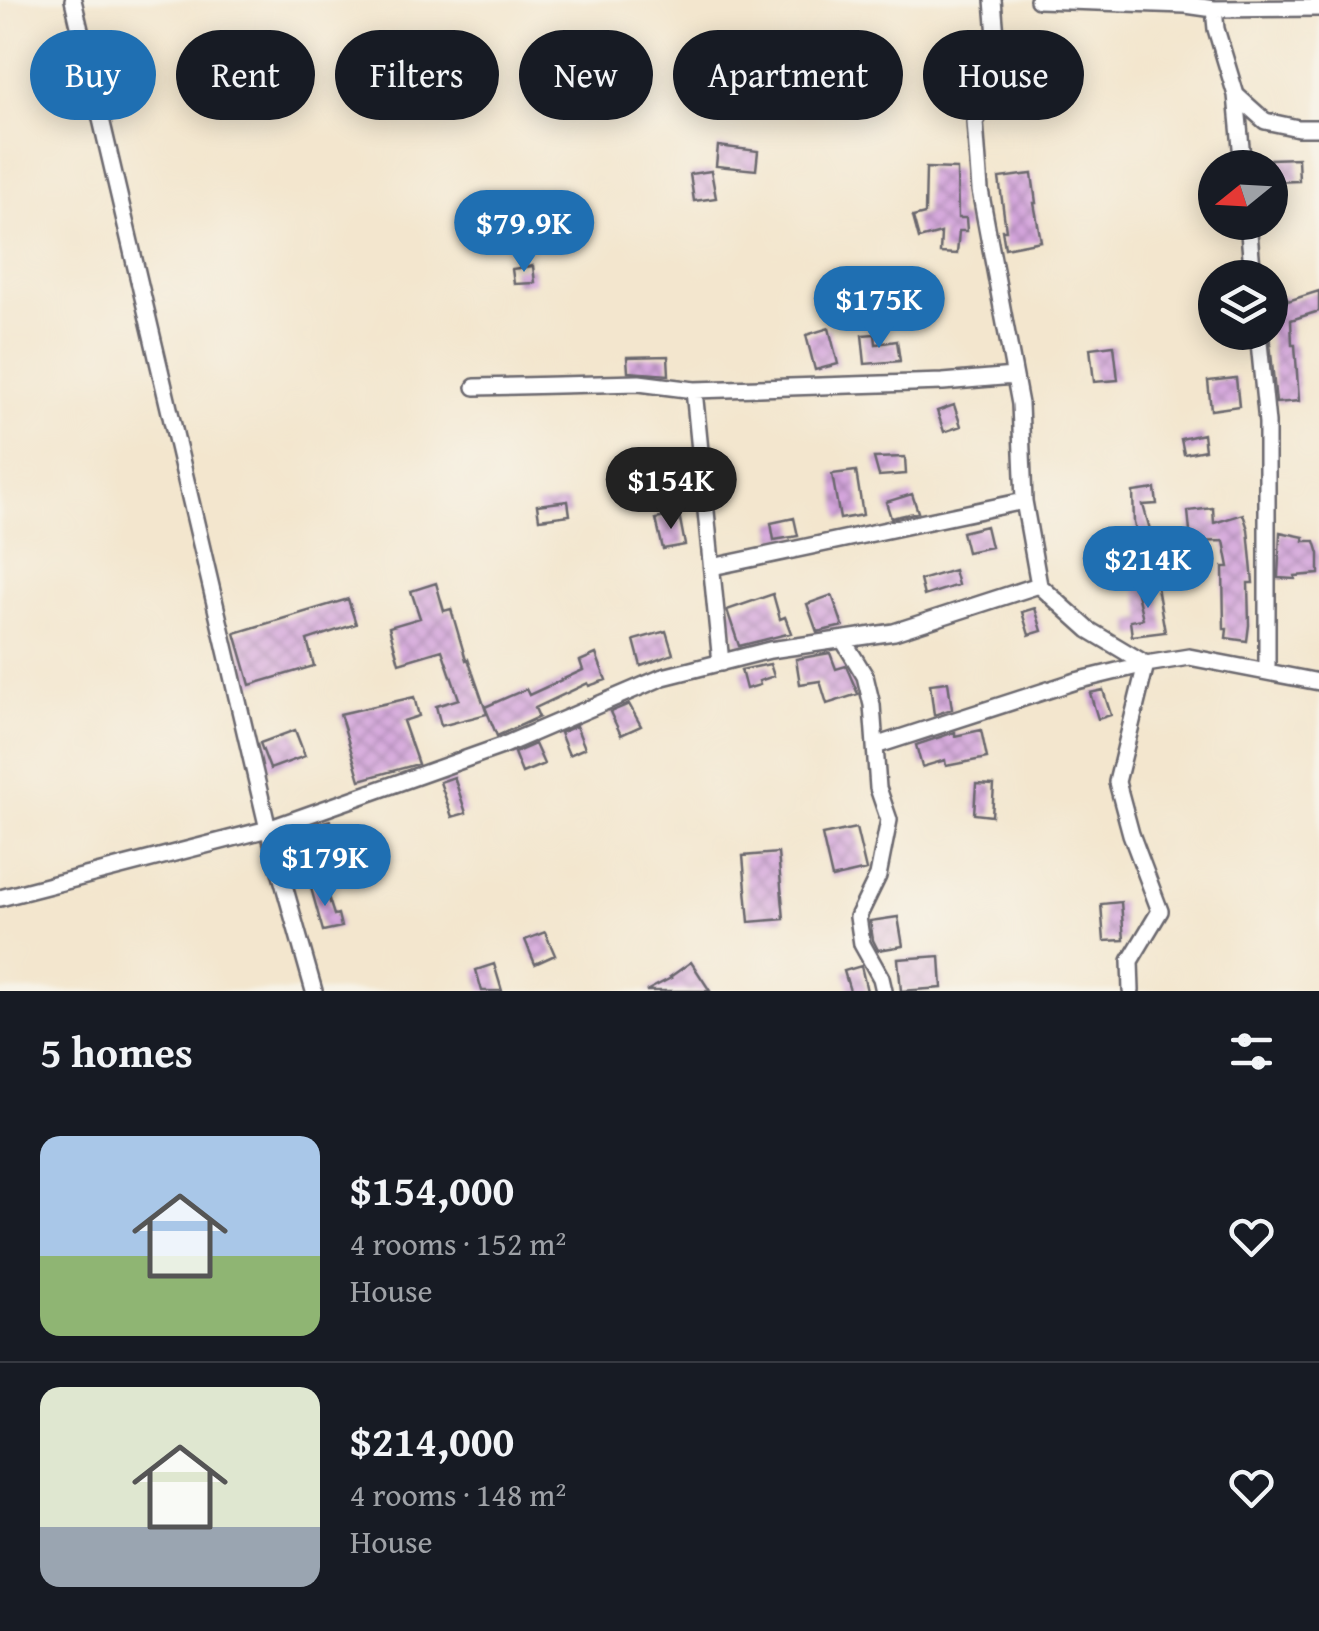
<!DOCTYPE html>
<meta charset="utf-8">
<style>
:root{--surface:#171b24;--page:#20242c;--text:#f1f3f6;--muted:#9ea1a6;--line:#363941;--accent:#1f6fb2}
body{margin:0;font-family:"Gentium Book Plus",serif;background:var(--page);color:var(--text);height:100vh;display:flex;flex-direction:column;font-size:38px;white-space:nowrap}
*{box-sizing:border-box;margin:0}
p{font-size:32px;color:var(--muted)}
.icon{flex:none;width:55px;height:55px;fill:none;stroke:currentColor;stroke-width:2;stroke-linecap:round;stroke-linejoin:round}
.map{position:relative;height:991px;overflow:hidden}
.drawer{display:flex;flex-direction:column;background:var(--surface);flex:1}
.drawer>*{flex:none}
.top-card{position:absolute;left:30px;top:30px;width:1260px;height:90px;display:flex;gap:20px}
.needle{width:65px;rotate:252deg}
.controls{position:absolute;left:1198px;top:150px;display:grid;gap:20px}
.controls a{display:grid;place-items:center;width:90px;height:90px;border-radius:50%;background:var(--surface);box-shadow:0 5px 25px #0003;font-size:50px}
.price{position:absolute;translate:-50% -85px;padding:0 22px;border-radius:35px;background:var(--accent);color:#fff;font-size:32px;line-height:65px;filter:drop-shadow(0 2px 5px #0008)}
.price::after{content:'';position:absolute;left:50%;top:60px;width:30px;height:22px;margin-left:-15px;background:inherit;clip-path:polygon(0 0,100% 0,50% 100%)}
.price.selected{background:#222;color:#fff}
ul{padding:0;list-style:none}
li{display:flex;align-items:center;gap:30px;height:250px;padding:0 40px}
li+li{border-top:2px solid var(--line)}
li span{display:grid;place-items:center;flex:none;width:280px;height:200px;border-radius:20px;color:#555}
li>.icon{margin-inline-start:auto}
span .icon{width:120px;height:120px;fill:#fffc;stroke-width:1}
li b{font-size:42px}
h2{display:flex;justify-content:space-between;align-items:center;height:120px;padding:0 40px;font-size:42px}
.pill{padding:0 35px;border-radius:45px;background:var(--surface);box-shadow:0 5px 25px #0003;font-size:35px;line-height:90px}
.pill.selected{background:var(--accent);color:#fff}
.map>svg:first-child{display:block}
</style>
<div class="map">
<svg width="1319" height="991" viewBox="0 0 1319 991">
<defs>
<pattern id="building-cross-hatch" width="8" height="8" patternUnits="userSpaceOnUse" patternTransform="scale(2.5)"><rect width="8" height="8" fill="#d4a5dc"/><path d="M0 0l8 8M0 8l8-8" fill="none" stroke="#ac86b4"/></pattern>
</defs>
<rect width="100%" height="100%" fill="#f7f3e8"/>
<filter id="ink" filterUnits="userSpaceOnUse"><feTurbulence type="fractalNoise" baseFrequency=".01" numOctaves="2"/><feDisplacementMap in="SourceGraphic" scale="20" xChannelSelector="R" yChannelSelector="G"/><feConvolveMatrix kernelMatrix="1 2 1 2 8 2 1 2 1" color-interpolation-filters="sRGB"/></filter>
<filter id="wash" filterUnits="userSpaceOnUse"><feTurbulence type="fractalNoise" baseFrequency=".0048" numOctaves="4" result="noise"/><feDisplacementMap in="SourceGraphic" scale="40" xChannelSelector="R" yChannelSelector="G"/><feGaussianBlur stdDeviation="2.25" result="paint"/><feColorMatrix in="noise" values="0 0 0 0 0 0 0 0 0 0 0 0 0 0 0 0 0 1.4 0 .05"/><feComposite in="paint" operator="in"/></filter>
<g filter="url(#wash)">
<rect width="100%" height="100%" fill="#f3e6ce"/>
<g id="blocks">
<!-- building -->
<path fill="url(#building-cross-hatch)" d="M718,146l40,5 -2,19 -40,-4z
M1298,158l1,23 -29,1v-23z
M926,168l31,1 1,49h8l1,13h-8l-2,23 -17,-1 1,-20 -22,6 -6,-22 12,-3z
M711,171l5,27 -22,3 -4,-27z
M1032,174l4,29h-2l7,38 -36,7 -3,-18h4l-7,-52z
M533,266l2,17 -21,1 -2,-15z
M844,289l8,28 -15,5 -8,-29z
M930,290l4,22 -17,2 -3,-22z
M1319,291v20l-28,9 1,25h3l4,56 -23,2 -7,-71 1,-31 16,-5 2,5z
M829,328l9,36 -23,6 -9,-35z
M875,334l1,10 21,-3 3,20 -35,3 -3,-29z
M1114,345l4,35 -24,2 -4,-34z
M668,356l1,19 -41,-3 -1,-15z
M1236,378l3,28 -28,4 -3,-29z
M954,405l7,21 -17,6 -7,-21z
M1203,434l2,16 -21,4 -3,-15z
M905,457l1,17 -27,2 -5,-18z
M674,459l1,17 -19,2 -2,-18z
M856,471l7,44 -23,4 -8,-45z
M1155,489l2,15 -14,1 8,28 -13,3 -4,-13 -1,-31z
M912,494l6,18 -27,6 -5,-16z
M568,501l2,14 -31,4 -2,-14z
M1213,508l1,15 29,-9 5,15 5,54h-5l1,42 -2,16 -21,-3 1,-9h-3l-1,-62h6l-5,-26 -33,1 -3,-31z
M679,514l6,31 -22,4 -7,-30z
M794,518l4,18 -24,4 -3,-17z
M986,526l5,21 -24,5 -5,-20z
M1280,532l24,5v4h11l4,13v20l-24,2v3l-17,-1z
M954,570l4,15 -34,11 -4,-16z
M1156,581l9,51 -33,4 -2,-15 13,-2 -8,-34z
M436,583l8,28 7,-2 15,51 2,-1 19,55 -46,12 -5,-20 23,-7 -17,-49 -43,13 -10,-36 31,-9 -9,-27z
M773,594l7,25 5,-2 6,16 -52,13 -12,-36z
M832,595l11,31 -26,6 -10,-28z
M348,599l8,25 -49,16 7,26 -64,19 -15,-52z
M1035,608l7,23 -13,4 -7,-23z
M666,631l7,23 -32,12 -7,-26z
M830,653l6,16 10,-3 12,28 -31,10 -7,-23 -20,3 -4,-25z
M596,654l10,26 -17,6 -1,-3 -53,25 4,9 -42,19 -12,-29 41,-18 3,6 54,-25 -3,-9z
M770,664l4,12 -15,5 1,4 -14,4 -5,-19z
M948,682l4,27 -18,6 -4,-31z
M1103,690l8,25 -13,4 -8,-26z
M414,697l5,19 -16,5 15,43 -58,16 -20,-66z
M629,704l12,22 -20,9 -11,-23z
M576,726l9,22 -16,7 -9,-22z
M295,730l10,26 -35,13 -10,-26z
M981,730l6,28 -41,8 -1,-6 -23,7 -6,-22 39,-13v4z
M535,744l9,20 -22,9 -8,-20z
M454,777l12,36 -14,4 -12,-35z
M976,784l18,1 -2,31 -18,-2z
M330,820l3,16 -27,5 -3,-13z
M856,828l10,42 -34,8 -10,-43z
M778,853l6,66 -35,3 -6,-66z
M350,854l5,20 -25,5 -4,-20z
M324,884l10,31 4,-1 3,13 -18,4 -12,-43z
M1121,902l3,38 -20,1 -3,-37z
M898,917l5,29 -25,4 -5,-10 -3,-19z
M545,932l10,23 -20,9 -10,-24z
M940,956l2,32 -41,3 -3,-32z
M691,962l19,29h-64l25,-13 -1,-1z
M494,964l8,27h-20l-6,-21z
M861,966l6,25h-17l-6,-20z"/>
</g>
</g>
<g filter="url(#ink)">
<use href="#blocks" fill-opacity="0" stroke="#6b676e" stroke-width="2.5"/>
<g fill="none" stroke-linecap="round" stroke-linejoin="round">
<defs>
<path id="street" d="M73,0l195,829 46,162
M993,0l6,72 -4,16 -20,34 5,68 40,214 4,97 15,84
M1038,0l148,5 28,4 2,20 20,66 29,26 33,7h21
M1214,9l105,-1
M1236,95l7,73
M1248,222l5,56
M1258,332l9,91v249
M475,387l164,-4 55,7 249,-8 71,-6
M694,390l27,273
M712,567l312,-66
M843,640l22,36 7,29 3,41 201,-65 70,-17 43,-7 130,25
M875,746l3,42 11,32 -11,56 -20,41 4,27 19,34 3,13
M0,898l268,-69 234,-83 161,-69 107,-27 124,-18 145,-47 50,45 57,34 -29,118 14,52 29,77 -30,50 1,30"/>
</defs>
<!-- street casing -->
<use href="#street" stroke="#6b676e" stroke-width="20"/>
<!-- street -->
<use href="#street" stroke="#fff" stroke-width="15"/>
</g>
</g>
</svg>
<div class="controls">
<a><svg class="needle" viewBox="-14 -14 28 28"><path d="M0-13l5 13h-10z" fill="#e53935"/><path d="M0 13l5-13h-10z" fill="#9ea1a6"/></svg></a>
<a><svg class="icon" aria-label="layers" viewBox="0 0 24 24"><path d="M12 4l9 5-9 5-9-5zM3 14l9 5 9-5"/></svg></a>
</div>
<b class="price" style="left:524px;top:275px">$79.9K</b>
<b class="price" style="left:879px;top:351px">$175K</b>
<b class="price selected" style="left:671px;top:532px">$154K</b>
<b class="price" style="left:1148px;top:611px">$214K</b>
<b class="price" style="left:325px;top:909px">$179K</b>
<div class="top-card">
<a class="pill selected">Buy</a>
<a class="pill">Rent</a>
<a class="pill">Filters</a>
<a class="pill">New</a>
<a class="pill">Apartment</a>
<a class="pill">House</a>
</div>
</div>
<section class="drawer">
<h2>5 homes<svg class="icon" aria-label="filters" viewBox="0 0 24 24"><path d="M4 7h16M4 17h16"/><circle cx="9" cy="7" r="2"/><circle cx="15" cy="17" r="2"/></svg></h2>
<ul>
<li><span style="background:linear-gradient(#a9c7e8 60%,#8fb573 0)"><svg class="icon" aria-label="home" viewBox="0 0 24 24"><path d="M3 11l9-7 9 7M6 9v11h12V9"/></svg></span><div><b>$154,000</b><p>4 rooms · 152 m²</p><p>House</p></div><svg class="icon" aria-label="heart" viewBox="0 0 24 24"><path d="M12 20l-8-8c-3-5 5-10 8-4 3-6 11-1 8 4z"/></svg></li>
<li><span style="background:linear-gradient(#dfe7d0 70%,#9aa5b1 0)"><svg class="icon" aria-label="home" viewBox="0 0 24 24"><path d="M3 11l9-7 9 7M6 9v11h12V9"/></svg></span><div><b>$214,000</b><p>4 rooms · 148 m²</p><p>House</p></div><svg class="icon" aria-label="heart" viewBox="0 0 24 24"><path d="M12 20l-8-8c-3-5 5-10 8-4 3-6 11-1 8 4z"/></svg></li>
</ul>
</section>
